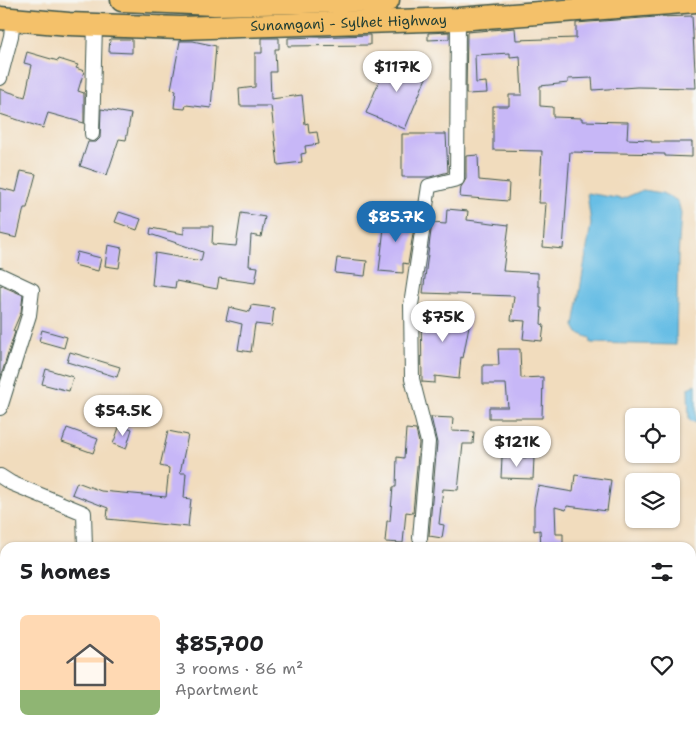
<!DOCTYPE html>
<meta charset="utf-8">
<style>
:root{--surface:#fff;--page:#f6f6f6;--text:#202124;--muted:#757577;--accent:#1f6fb2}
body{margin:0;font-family:"Shantell Sans",sans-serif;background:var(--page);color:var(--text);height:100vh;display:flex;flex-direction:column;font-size:19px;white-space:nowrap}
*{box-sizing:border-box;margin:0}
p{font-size:16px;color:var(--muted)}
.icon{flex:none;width:28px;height:28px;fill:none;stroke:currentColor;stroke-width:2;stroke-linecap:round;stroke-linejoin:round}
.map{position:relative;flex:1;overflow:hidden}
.drawer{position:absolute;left:0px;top:542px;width:696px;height:196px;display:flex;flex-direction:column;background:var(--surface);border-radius:15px 15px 0 0;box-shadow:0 1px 4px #0004}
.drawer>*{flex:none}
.fabs{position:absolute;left:625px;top:408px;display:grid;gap:10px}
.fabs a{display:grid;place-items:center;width:55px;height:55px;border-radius:8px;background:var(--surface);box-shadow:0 1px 4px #0004;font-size:25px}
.price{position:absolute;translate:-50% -42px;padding:0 11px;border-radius:18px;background:#fff;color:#222;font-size:16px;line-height:32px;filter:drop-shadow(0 1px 2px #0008)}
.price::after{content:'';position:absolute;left:50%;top:30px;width:15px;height:11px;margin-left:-8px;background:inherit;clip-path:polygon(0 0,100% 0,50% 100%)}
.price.selected{background:var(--accent);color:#fff}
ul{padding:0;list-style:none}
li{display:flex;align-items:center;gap:15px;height:125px;padding:0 20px}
li span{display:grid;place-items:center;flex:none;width:140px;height:100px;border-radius:8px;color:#555}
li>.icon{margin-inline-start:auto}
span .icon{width:60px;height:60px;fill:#fffc;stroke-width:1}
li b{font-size:21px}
h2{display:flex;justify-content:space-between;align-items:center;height:60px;padding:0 20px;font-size:21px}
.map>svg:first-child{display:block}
</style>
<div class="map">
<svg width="696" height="738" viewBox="0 0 696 738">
<rect width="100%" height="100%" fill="#f6f6f2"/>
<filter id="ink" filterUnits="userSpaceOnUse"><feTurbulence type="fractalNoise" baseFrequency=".02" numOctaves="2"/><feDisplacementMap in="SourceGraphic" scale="10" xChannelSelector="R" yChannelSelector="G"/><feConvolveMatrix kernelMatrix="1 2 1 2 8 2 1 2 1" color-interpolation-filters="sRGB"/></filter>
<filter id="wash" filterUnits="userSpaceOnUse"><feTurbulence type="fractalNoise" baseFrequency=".0096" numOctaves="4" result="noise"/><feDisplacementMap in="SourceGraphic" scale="20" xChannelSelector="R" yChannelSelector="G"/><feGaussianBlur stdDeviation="1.12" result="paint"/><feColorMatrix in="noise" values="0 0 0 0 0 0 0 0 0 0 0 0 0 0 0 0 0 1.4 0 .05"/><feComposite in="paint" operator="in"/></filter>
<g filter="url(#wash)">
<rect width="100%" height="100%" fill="#f1dcbd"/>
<!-- water -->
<path fill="#68bee5" stroke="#447e8c" d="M643,190l19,3 16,8 3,12 -3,43 -2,89 -85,-2 -1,-5 -12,-5 -4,-7 17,-102 -4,-31 35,6z
M696,384v39l-7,-3 -1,-32z"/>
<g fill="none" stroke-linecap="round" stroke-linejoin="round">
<!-- stream -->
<path stroke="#68bee5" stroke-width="4.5" d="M535,734l1,4"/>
</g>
<g id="blocks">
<!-- building -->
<path fill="#c7b7f7" d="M692,16l4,72 -59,-1 -44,3 -1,-12 -24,1v4l-28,3v20l13,1v10l29,1v3l46,1 -1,17 24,1v2h41v15l-27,-1v-2l-95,-2 -7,97 -20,-2 3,-44h-7l3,-52 -49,-1v-44h16v-11h13l-2,-39 -10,1v-4l-35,2 1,28 10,-1 1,11 -21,1 1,-62 48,-4 1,12 60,-2v-15l80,-6z
M449,32v7l-21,1v-7z
M370,35v10l-82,1v-8z
M262,38h17v11h-4l1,23h-6l1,27 31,-4 3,29 3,-1 1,10 8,-1 2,12 -14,2 1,7 -5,1 1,8 -24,3 -7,-59h-31l-1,-17 16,-2v-34h7z
M110,39h22v14l-23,-1z
M180,41h13l23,5 -5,62 -25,-3 -1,4 -11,-1 2,-18 -5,-1z
M27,52l31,9 1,-2 19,6 -2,3 8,3 -6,20 6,2v30l-36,-10 -5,15 -43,-14v-25l25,8 7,-32 -8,-2z
M389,57l39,16 -23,56 -39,-16z
M101,109l30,5 -5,26 -7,-1 -12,36 -27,-9 8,-24h8l4,-4z
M402,134h44l2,38 -18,5h-28z
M478,155l1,25 30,3 -1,18 -48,-4 1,-10 5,-8v-23z
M21,171l15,3 -9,34h-3l-7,30 -17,-4v-46l16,4z
M392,209l14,2v10l9,1 -7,42 -5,-1v10l-24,-2 6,-52 6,1z
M447,209l21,2 -1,9 42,5 -6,46 35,2v13h2v22h2l-1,16 3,1 -2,16 -19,-2 2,-18 -14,-1 3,-24 -91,-3 9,-70 14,1z
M119,212l22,7 -4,11 -22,-8z
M241,213l24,4 -4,20 -10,-2 -2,31 9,1 -3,16 -36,-5 -2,11 -41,-8 -1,7 -23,-3 3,-32 46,8 2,-9 -53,-18 1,-6 33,6v-8h29l-1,18 24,2z
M108,245l14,3 -3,20 -14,-2z
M77,252l24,6 -3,13 -24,-6z
M337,258l30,3 -2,15 -30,-3z
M0,285l23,10 -2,17 -8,19 2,1 -15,47z
M251,305l23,3 -2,18 -17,-2 -4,28 -13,-2 4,-26 -16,-4 3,-13 21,5z
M421,307l50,8 -8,43 -2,-1 -2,22 -24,-3v7l-13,-1z
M42,330l25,7 -3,11 -25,-7z
M498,349h22l1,29 22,-1 -1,41h-53v-11h19l-2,-23h-23v-19h16z
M70,352l50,15 -3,10 -50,-15z
M46,369l27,8 -4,14 -27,-7z
M431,417l22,1 -1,13 22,1 -1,12h-10l-5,46 -15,-1 -4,35 5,1 -2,13 -13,-2 8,-93z
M120,425l12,4 -6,20 -13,-5z
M67,428l31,11 -5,14 -31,-11z
M406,429l10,1 3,13 -6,70 -7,-1 -3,31 -18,-1 2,-21h3l3,-34h3l1,-30 7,1z
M168,431l20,4 -8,38h6l-2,25 7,1 -3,28 -81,-8 1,-11 -36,-14 5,-12 24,9 65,6 3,-29 -9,-2z
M502,457l32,1 -1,21 -32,-1z
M575,475l36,5 -4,31 -40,-5 -1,4 -11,-3 1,27h7v13l-22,1 -1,-18 -6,1v-24l4,-21 35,6z"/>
</g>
</g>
<g filter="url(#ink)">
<use href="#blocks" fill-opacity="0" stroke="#3e5549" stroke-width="1"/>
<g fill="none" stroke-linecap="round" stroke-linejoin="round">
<defs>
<path id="minor" d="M0,78l11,-42 2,-17
M92,134l3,-109
M0,275l32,15 -3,25 -29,93
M0,476l11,7 73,30 1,35
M420,538l8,-96 -16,-63 -1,-74 18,-119 28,-7 1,-160
M94,738l1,-4
M368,738l1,-4"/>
<g id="primary">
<path d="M122,0l92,4 174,-4"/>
<path id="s1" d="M0,18l69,6 111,4 278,-9 238,-18"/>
</g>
</defs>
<!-- minor casing -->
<use href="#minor" stroke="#3e5549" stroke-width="16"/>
<!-- primary casing -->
<use href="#primary" stroke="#3e5549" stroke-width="25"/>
<!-- minor -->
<use href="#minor" stroke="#fff" stroke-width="14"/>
<!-- primary -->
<use href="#primary" stroke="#f4c16b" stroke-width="22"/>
</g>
</g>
<g text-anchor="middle" stroke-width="4" stroke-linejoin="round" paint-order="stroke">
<!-- street labels -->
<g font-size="14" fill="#1f3d34" stroke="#f6f6f2">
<text dy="5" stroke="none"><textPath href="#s1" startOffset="349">Sunamganj - Sylhet Highway</textPath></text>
</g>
</g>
</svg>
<div class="fabs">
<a><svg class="icon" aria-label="locate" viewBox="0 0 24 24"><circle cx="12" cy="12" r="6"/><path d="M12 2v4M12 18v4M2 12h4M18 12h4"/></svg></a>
<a><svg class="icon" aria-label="layers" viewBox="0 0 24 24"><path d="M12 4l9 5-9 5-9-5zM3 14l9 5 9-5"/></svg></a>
</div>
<b class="price" style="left:397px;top:93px">$117K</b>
<b class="price selected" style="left:396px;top:243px">$85.7K</b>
<b class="price" style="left:443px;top:343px">$75K</b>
<b class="price" style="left:123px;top:437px">$54.5K</b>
<b class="price" style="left:517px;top:468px">$121K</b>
<section class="drawer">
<h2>5 homes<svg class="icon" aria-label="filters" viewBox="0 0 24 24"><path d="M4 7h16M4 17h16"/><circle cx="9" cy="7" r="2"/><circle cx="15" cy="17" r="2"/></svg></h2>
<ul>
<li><span style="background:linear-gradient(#ffd9b3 75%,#8fb573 0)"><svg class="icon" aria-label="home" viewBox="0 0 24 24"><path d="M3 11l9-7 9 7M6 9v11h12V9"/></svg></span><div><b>$85,700</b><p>3 rooms · 86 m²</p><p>Apartment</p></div><svg class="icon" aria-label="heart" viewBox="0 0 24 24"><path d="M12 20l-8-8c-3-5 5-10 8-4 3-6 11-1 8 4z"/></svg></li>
</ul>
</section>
</div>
